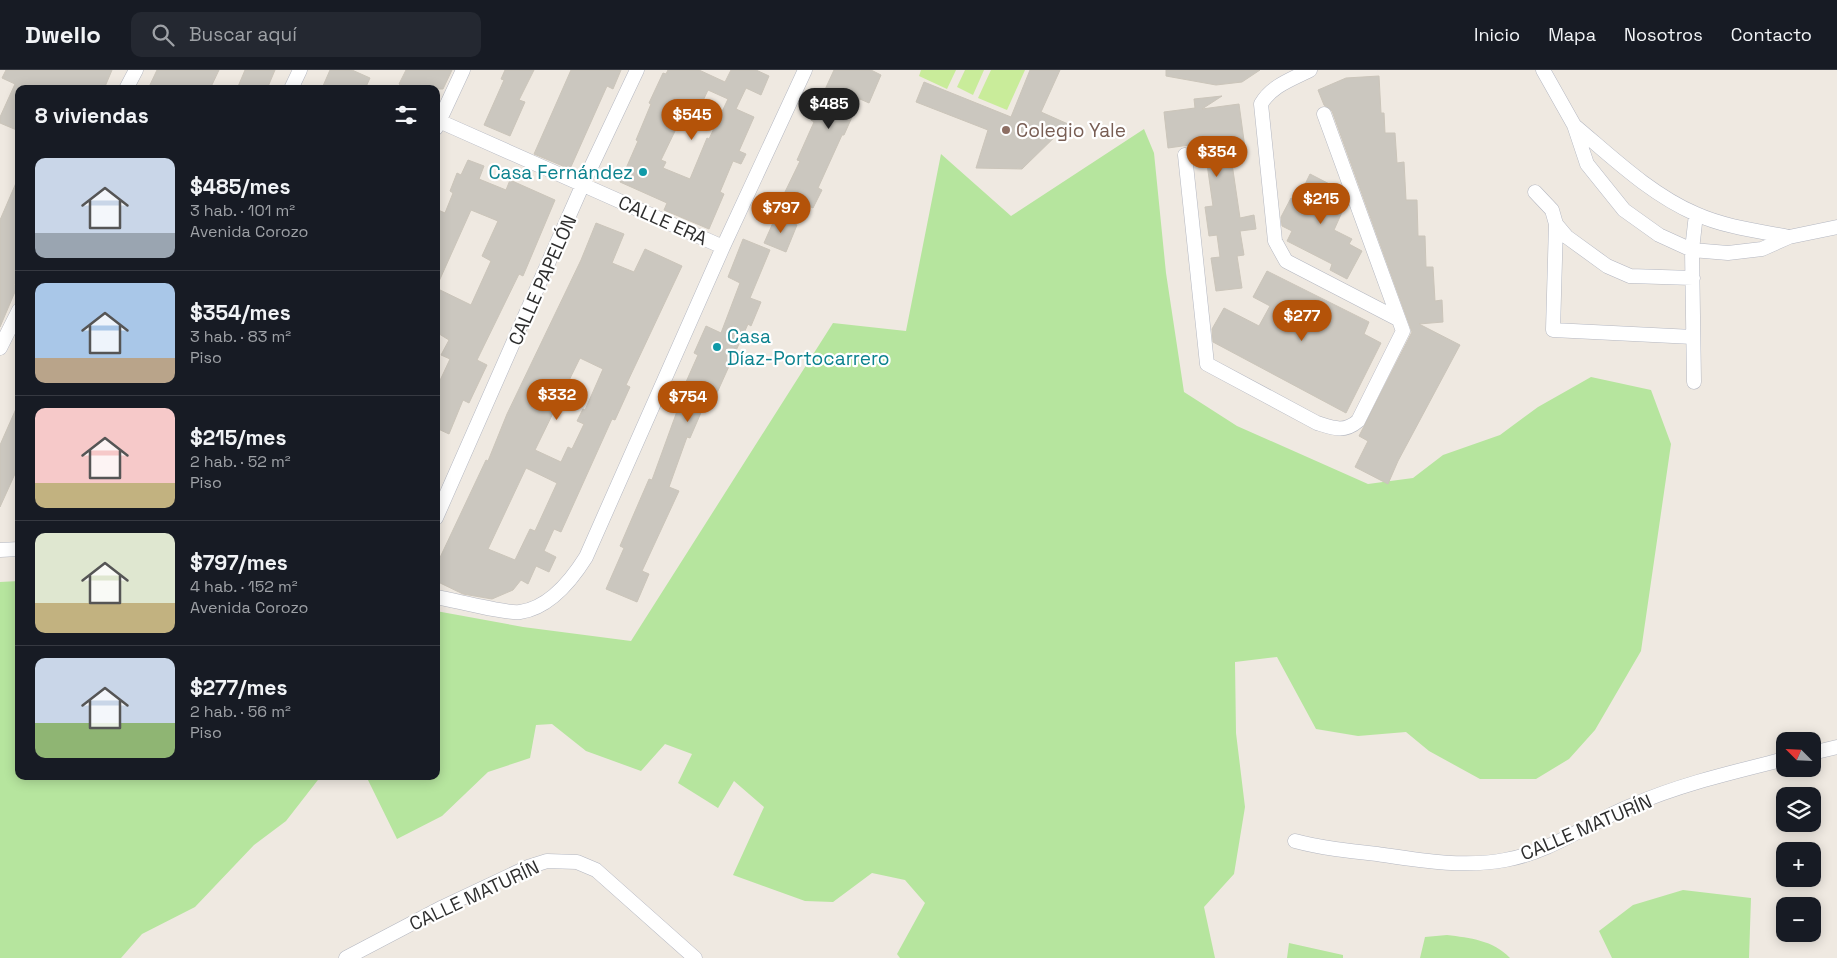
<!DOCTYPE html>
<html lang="es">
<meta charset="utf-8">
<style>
:root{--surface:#171b24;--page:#242831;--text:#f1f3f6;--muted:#9ea1a6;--line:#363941;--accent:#b45309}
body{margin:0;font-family:"Space Grotesk",sans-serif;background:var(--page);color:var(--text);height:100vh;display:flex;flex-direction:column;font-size:19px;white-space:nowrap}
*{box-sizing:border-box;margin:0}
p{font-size:16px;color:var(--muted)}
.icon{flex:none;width:28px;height:28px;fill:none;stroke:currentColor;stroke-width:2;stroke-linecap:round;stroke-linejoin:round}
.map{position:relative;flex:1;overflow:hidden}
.drawer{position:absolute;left:15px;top:15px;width:425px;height:695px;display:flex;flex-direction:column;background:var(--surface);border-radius:10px;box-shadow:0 2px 12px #0003}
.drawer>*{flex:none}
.needle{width:32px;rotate:294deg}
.tools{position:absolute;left:1776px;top:662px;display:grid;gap:10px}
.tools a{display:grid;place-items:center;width:45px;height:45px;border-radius:10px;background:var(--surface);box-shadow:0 2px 12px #0003;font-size:25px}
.price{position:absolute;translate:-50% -42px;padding:0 11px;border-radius:18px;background:var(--accent);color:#fff;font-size:16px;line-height:32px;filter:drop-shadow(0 1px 2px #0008)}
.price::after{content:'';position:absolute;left:50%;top:30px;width:15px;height:11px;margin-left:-8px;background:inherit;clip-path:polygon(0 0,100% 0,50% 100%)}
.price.on{background:#222;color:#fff}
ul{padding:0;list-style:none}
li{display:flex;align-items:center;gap:15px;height:125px;padding:0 20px}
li+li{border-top:1px solid var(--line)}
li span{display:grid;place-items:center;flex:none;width:140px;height:100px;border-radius:10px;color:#555}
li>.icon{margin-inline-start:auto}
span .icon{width:60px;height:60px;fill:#fffc;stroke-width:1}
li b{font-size:21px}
h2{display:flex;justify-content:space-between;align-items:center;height:60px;padding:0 20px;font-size:21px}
header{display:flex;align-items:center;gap:30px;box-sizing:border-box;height:70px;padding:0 25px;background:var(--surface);border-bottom:1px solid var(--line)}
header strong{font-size:24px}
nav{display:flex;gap:28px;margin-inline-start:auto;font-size:18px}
.search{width:350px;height:45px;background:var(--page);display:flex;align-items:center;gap:12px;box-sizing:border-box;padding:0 18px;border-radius:10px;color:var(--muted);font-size:19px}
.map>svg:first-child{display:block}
</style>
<header>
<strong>Dwello</strong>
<div class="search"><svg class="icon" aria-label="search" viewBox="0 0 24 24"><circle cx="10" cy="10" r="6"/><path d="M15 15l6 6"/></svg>Buscar aquí</div>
<nav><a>Inicio</a><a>Mapa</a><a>Nosotros</a><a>Contacto</a></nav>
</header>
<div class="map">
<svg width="1837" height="888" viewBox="0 0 1837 888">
<rect width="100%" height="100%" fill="#efe9e1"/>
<!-- green -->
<path fill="#b6e59e" d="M1144,59l10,24 12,120 18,119 53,34 131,58 45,-6 30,-23 57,-20 38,-28 53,-30 60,13 20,54 -30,207 -46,79 -26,29 -33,20h-56l-51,-28 -23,-19 -48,4 -42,-7 -39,-72 -42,5 1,71 9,74 -11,67 -30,33 11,51h-315l-3,-4 28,-51 -20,-23 -33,-7 -39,29 -28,-1 -72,-26 31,-68 -30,-26 -16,27 -40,-25 14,-29 -27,-10 -24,27 -55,-20 -34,-27 -16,1 -6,33 -42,14 -46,44 -45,23 -29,-59 -6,-4h74v-165l87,16 108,14 202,-318 73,8 35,-177 70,62z
M19,511v195h302l-35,45 -32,24 -59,62 -53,27 -21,24h-121v-376z
M1683,820l68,8 -2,60h-137l-13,-27 34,-26z
M1447,865c23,3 46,5 63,23h-90l5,-21z
M1289,873l54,12v3h-56z"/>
<!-- pitch -->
<path fill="#c9ec9a" d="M921,0h35l-9,19 -28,-13z
M965,0h19l-11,25 -16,-8z
M991,0h34l-18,40 -29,-12z"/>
<!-- building -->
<path fill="#cbc7bf" stroke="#cbc5ba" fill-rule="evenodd" d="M6,0h106l-8,19h-85v42l-19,-8v-6l15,-33 -13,-6z
M157,0h62l-9,19h-62z
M245,0h30l-8,19h-30z
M330,0h22l18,8 -5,11h-35l-7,-3z
M406,0h46l-9,19h-34l-10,-5z
M505,0h29l-15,30 6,2 -15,34 -26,-11 20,-45 -3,-1z
M571,0h50l-8,19 -6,-3 -37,83 -36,-15z
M668,0h31l26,12 6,-12h25l13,6 -8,19 -15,-7 -10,21 18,8 -15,34 7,3 -5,10 -8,-3 -13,31 4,2 -15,35 -45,-19 3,-7 -47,-21 18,-41 -2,-1 15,-36 -2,-1 14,-30 3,1zM708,20l20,9 -19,40 -2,-1 -17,41 -27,-11 3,-6 -5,-2 29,-60 11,5z
M834,0h37l10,5 -12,28 -9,-4 -16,36h-2l-24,53 4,2 -9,18 -29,-14 16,-33 -3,-1 17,-38 -3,-2z
M1030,0h30l-19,42 27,12 -46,45 -46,-1 12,-38 -72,-28 8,-20 87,35z
M1166,0h94l-18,12 -26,3 -50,-9z
M1379,6l2,37h3l1,20h10l2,30 7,-1 2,38h11l1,36h7l1,31h7l2,34 7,-1 1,22 -24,2 41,21 -62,116 -10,23 -33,-17 13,-26 -9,-5 53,-104 -80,-221 -8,-6 -6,-15 28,-12z
M1222,26l-20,13 37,-5 6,44 -15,2 10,68 14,-3 2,14 -16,2 4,24 -7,1 5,32 -26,3 -5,-33 9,-1 -3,-22 -8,1 -4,-29 8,-1 -9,-63 -36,5 -4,-36 31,-4 -1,-9z
M468,90l16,6 -5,13 27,11 4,-10 45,20 -32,76 -4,-2 -42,86 10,5 -18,38 -6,-3 -14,34 -13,-6v-39l14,-30 -9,-4 8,-15 -13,-8v-44l35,17 20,-44 -9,-5 16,-35 -27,-11 -35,78v-79l9,4 8,-20 -3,-2 7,-18 4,2z
M1310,104l33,17 4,10 -13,29 18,9 -3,5 13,7 -15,28 -17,-9 2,-6 -45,-23 5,-10 -10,-5 -1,-9 10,-19 6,3z
M19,106v97l-5,12 3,2 -17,40v-107z
M776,146l21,9 -11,27 -22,-9z
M596,153l28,11 -12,29 22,9 11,-23 37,17 -56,119 4,2 -15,33 -3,-1 -51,113 -7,-3 -10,22 12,6 -7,15 -13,-6 -8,18 -7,-4 -8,10 -21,9 -29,-5 -27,-13v-15l50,-106 2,1 19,-47 74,-154zM580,288l23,11 -18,41 -2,-1 -6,12 7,3 -12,25 -4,-2 -7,15 -26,-12zM526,398l31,15 -22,48 -5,-2 -15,31 -27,-11z
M743,169l27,11 -20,48 11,4 -10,24 -3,-2 -36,80 -6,-3 -16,37 -3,-1 -18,50 10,4 -37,80 7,3 -12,28 -31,-13 18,-41 -4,-2 29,-67 3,1 32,-88 -2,-1 16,-36 -4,-2 12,-27 15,7 19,-50 -12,-6z
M1267,201l102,51 -5,12 17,9 -35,70 -133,-71 -1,-13 12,-21 35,18 11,-20 -17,-9z
M19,332v63l-19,42v-62z"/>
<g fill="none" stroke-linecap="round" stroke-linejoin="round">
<defs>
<path id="street" d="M1310,0c-18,9 -39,16 -49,34l14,137 11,20 110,57
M1543,0l31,55 13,39 37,46 35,25 33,15 36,3 34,-4 27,-12 48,-10
M126,19l10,-19
M291,19l9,-19
M439,51l284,126
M1575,56c37,31 75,68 121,88 29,13 62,17 93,23
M436,58l27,-58
M1185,85l22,209 110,59c16,5 27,10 41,-2l45,-90 -79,-217
M1535,122l17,18 4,14 11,13 40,29 23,10 63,2
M1556,154l-3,106 140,7
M0,278l19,-38
M1694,312l-2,-132 4,-36
M436,448l147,-334 54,-114
M0,480l19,-1
M436,527c18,3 70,17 84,15 29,-4 51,-31 66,-55l137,-310 82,-177
M1812,683l25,-6
M1295,771c26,7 54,10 82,13 41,6 86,14 128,6 46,-8 85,-38 128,-55 48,-21 101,-33 152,-46
M346,888l97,-51 85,-40 19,-6 30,1 19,8 99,88"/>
</defs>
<!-- street casing -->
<use href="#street" stroke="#b4b7c1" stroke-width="15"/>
<!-- street -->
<use href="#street" stroke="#fff" stroke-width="14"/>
</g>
<!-- markers -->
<circle fill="#8d6e63" stroke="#fff" stroke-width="2" cx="1006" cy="60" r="5"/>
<g fill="#0f9aa8" stroke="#fff" stroke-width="2">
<circle cx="643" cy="102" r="5"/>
<circle cx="717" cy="277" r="5"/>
</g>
<g text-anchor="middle" stroke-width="4.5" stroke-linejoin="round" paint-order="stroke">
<!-- education labels -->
<g font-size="19" fill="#785e54" stroke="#fff" text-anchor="start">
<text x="1016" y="67">Colegio Yale</text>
</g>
<!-- culture labels -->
<g font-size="19" fill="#0d838f" stroke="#fff" text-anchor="end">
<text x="633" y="109">Casa Fernández</text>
<text x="727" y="273" text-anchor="start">Casa<tspan x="727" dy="22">Díaz-Portocarrero</tspan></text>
</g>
<!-- street labels -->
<g font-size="19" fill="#2e2e2e" stroke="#fff">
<text transform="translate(663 150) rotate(24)" y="7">CALLE ERA</text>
<text transform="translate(542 210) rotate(-66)" y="7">CALLE PAPELÓN</text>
<text transform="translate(1586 757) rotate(-23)" y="7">CALLE MATURÍN</text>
<text transform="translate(474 825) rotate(-25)" y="7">CALLE MATURÍN</text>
</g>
</g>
</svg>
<div class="tools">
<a><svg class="needle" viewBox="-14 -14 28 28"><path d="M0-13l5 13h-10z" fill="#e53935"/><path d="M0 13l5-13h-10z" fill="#9ea1a6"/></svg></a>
<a><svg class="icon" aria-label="layers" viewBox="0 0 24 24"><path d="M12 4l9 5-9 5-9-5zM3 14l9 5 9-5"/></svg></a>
<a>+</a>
<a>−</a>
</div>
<b class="price on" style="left:829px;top:60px">$485</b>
<b class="price" style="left:692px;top:71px">$545</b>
<b class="price" style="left:1217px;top:108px">$354</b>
<b class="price" style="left:1321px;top:155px">$215</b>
<b class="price" style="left:781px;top:164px">$797</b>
<b class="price" style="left:1302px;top:272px">$277</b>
<b class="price" style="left:557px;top:351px">$332</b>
<b class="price" style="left:688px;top:353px">$754</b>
<section class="drawer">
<h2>8 viviendas<svg class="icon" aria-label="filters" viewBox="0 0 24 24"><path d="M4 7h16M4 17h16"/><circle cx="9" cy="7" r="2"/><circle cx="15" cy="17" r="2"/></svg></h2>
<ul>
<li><span style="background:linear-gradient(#c9d6e8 75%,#9aa5b1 0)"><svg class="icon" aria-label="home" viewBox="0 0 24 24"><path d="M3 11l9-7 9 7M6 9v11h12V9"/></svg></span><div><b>$485/mes</b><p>3 hab. · 101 m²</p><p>Avenida Corozo</p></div></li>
<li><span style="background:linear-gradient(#a9c7e8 75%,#b9a48a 0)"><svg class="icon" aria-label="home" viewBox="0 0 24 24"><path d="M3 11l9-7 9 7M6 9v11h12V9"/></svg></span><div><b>$354/mes</b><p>3 hab. · 83 m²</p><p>Piso</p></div></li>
<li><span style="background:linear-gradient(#f6c9c9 75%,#c2b280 0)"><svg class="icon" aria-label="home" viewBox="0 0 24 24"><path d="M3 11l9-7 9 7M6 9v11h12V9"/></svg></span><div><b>$215/mes</b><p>2 hab. · 52 m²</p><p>Piso</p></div></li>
<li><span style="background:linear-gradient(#dfe7d0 70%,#c2b280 0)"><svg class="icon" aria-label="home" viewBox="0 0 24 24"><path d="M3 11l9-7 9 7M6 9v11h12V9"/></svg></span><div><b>$797/mes</b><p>4 hab. · 152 m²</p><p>Avenida Corozo</p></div></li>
<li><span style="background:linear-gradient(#c9d6e8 65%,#8fb573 0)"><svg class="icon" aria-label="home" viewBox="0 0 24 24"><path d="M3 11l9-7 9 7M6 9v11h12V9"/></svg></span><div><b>$277/mes</b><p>2 hab. · 56 m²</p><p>Piso</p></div></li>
</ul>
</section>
</div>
